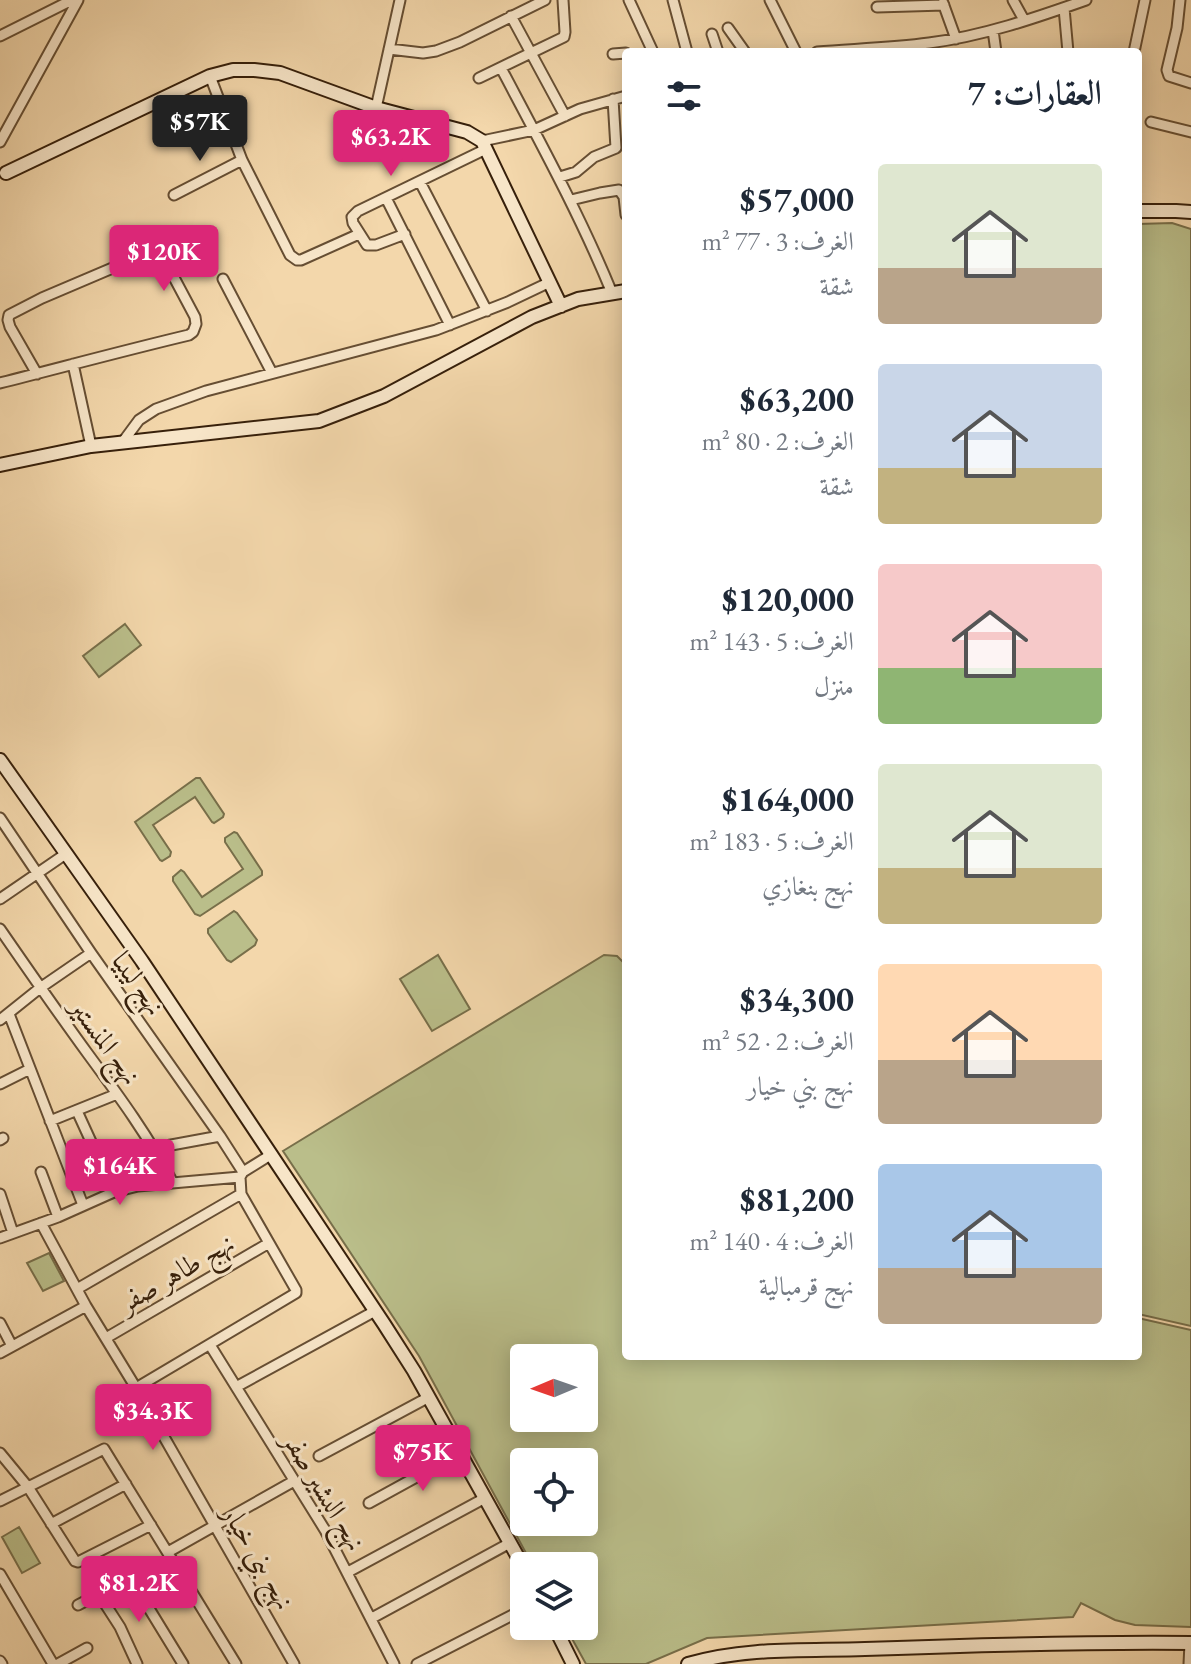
<!DOCTYPE html>
<html lang="ar">
<meta charset="utf-8">
<style>
:root{--surface:#fff;--page:#f2f2f3;--text:#1f2937;--muted:#747a83;--accent:#db2777}
body{margin:0;font-family:"EB Garamond",Amiri,serif;background:var(--page);color:var(--text);direction:rtl;height:100vh;display:flex;flex-direction:column;font-size:30px;white-space:nowrap}
*{box-sizing:border-box;margin:0}
p{font-size:26px;color:var(--muted)}
.icon{flex:none;width:44px;height:44px;fill:none;stroke:currentColor;stroke-width:2;stroke-linecap:round;stroke-linejoin:round}
.map{position:relative;flex:1;overflow:hidden;direction:ltr}
.panel{position:absolute;left:622px;top:48px;width:520px;height:1312px;display:flex;flex-direction:column;background:var(--surface);border-radius:8px;box-shadow:0 4px 20px #0003;direction:rtl}
.panel>*{flex:none}
.needle{width:52px;rotate:268deg}
.buttons{position:absolute;left:510px;top:1344px;display:grid;gap:16px}
.buttons a{display:grid;place-items:center;width:88px;height:88px;border-radius:8px;background:var(--surface);box-shadow:0 4px 20px #0003;font-size:40px}
.price{position:absolute;translate:-50% -68px;padding:0 18px;border-radius:8px;background:var(--accent);color:#fff;font-size:26px;line-height:52px;filter:drop-shadow(0 2px 4px #0008)}
.price::after{content:'';position:absolute;left:50%;top:48px;width:24px;height:18px;margin-left:-12px;background:inherit;clip-path:polygon(0 0,100% 0,50% 100%)}
.price.on{background:#222;color:#fff}
ul{padding:0;list-style:none}
li{display:flex;align-items:center;gap:24px;height:200px;padding:0 40px}
li span{display:grid;place-items:center;flex:none;width:224px;height:160px;border-radius:8px;color:#555}
li>.icon{margin-inline-start:auto}
span .icon{width:96px;height:96px;fill:#fffc;stroke-width:1}
li b{font-size:34px}
h2{display:flex;justify-content:space-between;align-items:center;height:96px;padding:0 40px;font-size:34px}
.map>svg:first-child{display:block}
</style>
<div class="map">
<svg width="1191" height="1664" viewBox="0 0 1191 1664">
<rect width="100%" height="100%" fill="#f3d7ab"/>
<filter id="stains"><feTurbulence type="fractalNoise" baseFrequency=".0025" numOctaves="4"/><feColorMatrix values="0 0 0 0 .2 0 0 0 0 .09 0 0 0 0 .02 0 0 0 .5 -.17"/></filter>
<radialGradient id="worn" r=".72"><stop offset=".6" stop-color="#630" stop-opacity="0"/><stop offset="1" stop-color="#630" stop-opacity=".3"/></radialGradient>
<!-- green -->
<path fill="#babe8a" stroke="#786f4a" stroke-width="2" fill-rule="evenodd" d="M1172,223l19,6v1097l-53,-12v-1090z
M125,624l16,21 -42,32 -16,-21z
M196,778h4l24,36 -1,3 -9,6 -2,-1 -17,-25 -42,28 18,27 -1,4 -8,5 -2,-1 -25,-38z
M234,832l3,1 25,38v4l-62,41 -5,-2 -22,-33v-4l8,-7 3,2 18,25 41,-28 -18,-27v-4z
M234,911l3,2 20,27 -2,5 -24,17 -4,-2 -19,-27v-4z
M438,955l32,54 -38,22 -32,-52z
M604,955l13,1 9,9v391h512v-38l53,12v297l-56,-2 -20,-5 -34,-17 -8,14 -366,21 -61,26h-60l-21,-38h19v-60h-51l-114,-210 -136,-205zM524,1358h60v60h-60zM524,1462h60v60h-60z
M49,1253l15,28 -21,10 -16,-28z
M19,1527l21,36 -18,10 -20,-36z"/>
<g fill="none" stroke-linecap="round" stroke-linejoin="round">
<defs>
<path id="street" d="M629,0l24,52
M673,0l14,52
M770,0l26,52
M1013,0l11,20
M1180,0l-3,28 -10,42 2,6 22,7
M943,3l13,36
M877,7l67,-2
M1064,8l4,44
M511,16l54,100
M728,28l17,24
M993,30l3,22
M712,34l6,18
M0,36l72,-36
M389,49l34,4 13,-2 24,-9 85,-42
M817,52c37,-3 75,-4 112,-9 54,-7 106,-25 157,-43
M1134,52l11,-52
M613,54l13,-1
M501,68c39,74 79,147 111,225
M210,76l32,84 48,95 7,5h4l58,-26
M479,78l85,-41 1,-5 -2,-32
M1151,122l40,10
M370,135l30,-135
M482,141l52,-11 46,-21 46,-13
M0,142l78,-142
M343,146l14,-11 14,-5
M560,177l16,-5 18,-15 22,-9 -3,-49
M420,182l67,129
M174,195l68,-35
M386,198l64,127
M571,200l29,-7 19,-3 5,7 2,18
M405,234l-29,11h-9l-14,-22 -1,-6 6,-6 128,-62
M223,279l49,94
M73,364l18,82
M0,383c63,-16 126,-33 189,-48l4,-3 3,-8 -1,-7 -33,-62 -9,-3 -10,3 -101,43 -33,17 -1,5 2,7 27,47
M122,443l17,-23 17,-11 50,-18 230,-61 72,-28 42,-20
M0,818l91,135 129,183 23,36
M0,899l67,-46
M0,929c29,42 58,84 88,125 31,42 61,83 85,129
M9,1014l74,191
M0,1020l40,-32 51,-35
M0,1084l30,-15
M77,1111l37,81
M50,1121l67,-27
M0,1140l3,-2
M155,1148l65,-12
M41,1172l17,45
M243,1172l29,-18
M0,1194l13,39
M41,1223l45,83 50,82 158,276
M0,1238l58,-21 56,-25 24,-6 102,-9
M77,1289l164,-95
M0,1323l12,23
M106,1338l163,-95
M210,1345l115,185 69,134
M0,1353l86,-47
M236,1387l139,-76
M136,1388l160,-95v-3l-55,-96 -1,-17 3,-5
M0,1453l28,34 47,74 3,1 73,-37
M319,1456l110,-59
M0,1501l104,-52 132,215
M369,1503l91,-50
M51,1524l75,-40
M168,1552l126,-71
M123,1566l60,98
M348,1572l137,-74
M0,1574l53,90
M104,1602l29,-19
M78,1605l17,-9h5l20,31 17,37
M372,1618l138,-75
M0,1661l2,3
M58,1664l29,-16
M417,1664l107,-55
M1189,1664l1,-21"/>
<path id="secondary" d="M6,173l204,-97 23,-6h21l26,3 96,35 91,24 15,9 79,165
M1138,211h38l15,1
M0,465l91,-19 228,-25 65,-25 148,-79 46,-18 48,-8
M0,760l142,201 242,363 30,47 110,197
M554,1626l19,38
M688,1664c57,-17 119,-13 177,-15 109,-4 217,-7 326,-6"/>
</defs>
<!-- street casing -->
<use href="#street" stroke="#664e33" stroke-width="13"/>
<!-- secondary casing -->
<use href="#secondary" stroke="#37200b" stroke-width="16"/>
<!-- street -->
<use href="#street" stroke="#f7e5c8" stroke-width="9"/>
<!-- secondary -->
<use href="#secondary" stroke="#f7e5c8" stroke-width="12"/>
</g>
<g text-anchor="middle" stroke-width="6" stroke-linejoin="round" paint-order="stroke">
<!-- street labels -->
<g font-size="28" fill="#37200b" stroke="#f7e5c8">
<text transform="translate(139 983) rotate(55)" y="10">نهج ليبيا</text>
<text transform="translate(106 1041) rotate(54)" y="10">نهج المنستير</text>
<text transform="translate(176 1272) rotate(-30)" y="10">نهج طاهر صفر</text>
<text transform="translate(325 1491) rotate(59)" y="10">نهج البشير صفر</text>
<text transform="translate(259 1557) rotate(60)" y="10">نهج بني خيار</text>
</g>
</g>
<rect width="100%" height="100%" filter="url(#stains)"/>
<rect width="100%" height="100%" fill="url(#worn)"/>
</svg>
<div class="buttons">
<a><svg class="needle" viewBox="-14 -14 28 28"><path d="M0-13l5 13h-10z" fill="#e53935"/><path d="M0 13l5-13h-10z" fill="#747a83"/></svg></a>
<a><svg class="icon" aria-label="locate" viewBox="0 0 24 24"><circle cx="12" cy="12" r="6"/><path d="M12 2v4M12 18v4M2 12h4M18 12h4"/></svg></a>
<a><svg class="icon" aria-label="layers" viewBox="0 0 24 24"><path d="M12 4l9 5-9 5-9-5zM3 14l9 5 9-5"/></svg></a>
</div>
<b class="price on" style="left:200px;top:163px">$57K</b>
<b class="price" style="left:391px;top:178px">$63.2K</b>
<b class="price" style="left:164px;top:293px">$120K</b>
<b class="price" style="left:120px;top:1207px">$164K</b>
<b class="price" style="left:153px;top:1452px">$34.3K</b>
<b class="price" style="left:423px;top:1493px">$75K</b>
<b class="price" style="left:139px;top:1624px">$81.2K</b>
<section class="panel">
<h2>العقارات: 7<svg class="icon" aria-label="filters" viewBox="0 0 24 24"><path d="M4 7h16M4 17h16"/><circle cx="9" cy="7" r="2"/><circle cx="15" cy="17" r="2"/></svg></h2>
<ul>
<li><span style="background:linear-gradient(#dfe7d0 65%,#b9a48a 0)"><svg class="icon" aria-label="home" viewBox="0 0 24 24"><path d="M3 11l9-7 9 7M6 9v11h12V9"/></svg></span><div><b>$57,000</b><p>الغرف: 3 · 77 m²</p><p>شقة</p></div></li>
<li><span style="background:linear-gradient(#c9d6e8 65%,#c2b280 0)"><svg class="icon" aria-label="home" viewBox="0 0 24 24"><path d="M3 11l9-7 9 7M6 9v11h12V9"/></svg></span><div><b>$63,200</b><p>الغرف: 2 · 80 m²</p><p>شقة</p></div></li>
<li><span style="background:linear-gradient(#f6c9c9 65%,#8fb573 0)"><svg class="icon" aria-label="home" viewBox="0 0 24 24"><path d="M3 11l9-7 9 7M6 9v11h12V9"/></svg></span><div><b>$120,000</b><p>الغرف: 5 · 143 m²</p><p>منزل</p></div></li>
<li><span style="background:linear-gradient(#dfe7d0 65%,#c2b280 0)"><svg class="icon" aria-label="home" viewBox="0 0 24 24"><path d="M3 11l9-7 9 7M6 9v11h12V9"/></svg></span><div><b>$164,000</b><p>الغرف: 5 · 183 m²</p><p>نهج بنغازي</p></div></li>
<li><span style="background:linear-gradient(#ffd9b3 60%,#b9a48a 0)"><svg class="icon" aria-label="home" viewBox="0 0 24 24"><path d="M3 11l9-7 9 7M6 9v11h12V9"/></svg></span><div><b>$34,300</b><p>الغرف: 2 · 52 m²</p><p>نهج بني خيار</p></div></li>
<li><span style="background:linear-gradient(#a9c7e8 65%,#b9a48a 0)"><svg class="icon" aria-label="home" viewBox="0 0 24 24"><path d="M3 11l9-7 9 7M6 9v11h12V9"/></svg></span><div><b>$81,200</b><p>الغرف: 4 · 140 m²</p><p>نهج قرمبالية</p></div></li>
</ul>
</section>
</div>
